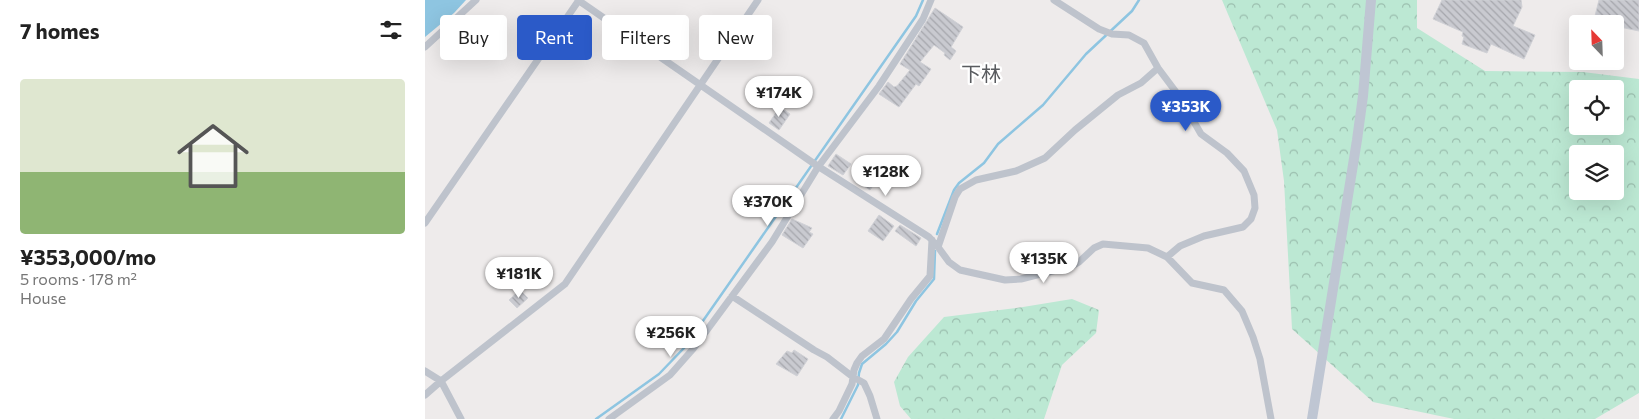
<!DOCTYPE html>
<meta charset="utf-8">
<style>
:root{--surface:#fff;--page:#f6f6f6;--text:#222;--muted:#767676;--line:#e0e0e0;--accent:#2b5ac8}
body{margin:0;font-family:Commissioner,"Noto Sans JP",sans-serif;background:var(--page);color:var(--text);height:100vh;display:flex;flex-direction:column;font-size:19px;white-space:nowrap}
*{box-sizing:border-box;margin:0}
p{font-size:16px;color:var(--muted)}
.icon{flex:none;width:28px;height:28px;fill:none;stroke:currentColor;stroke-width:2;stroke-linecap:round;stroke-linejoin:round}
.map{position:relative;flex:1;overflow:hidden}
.details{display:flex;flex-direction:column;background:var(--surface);width:425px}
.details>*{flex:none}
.hud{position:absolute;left:15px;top:15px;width:475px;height:45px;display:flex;gap:10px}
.needle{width:32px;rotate:337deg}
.controls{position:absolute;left:1144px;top:15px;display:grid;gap:10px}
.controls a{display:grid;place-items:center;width:55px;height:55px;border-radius:5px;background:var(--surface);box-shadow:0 5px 20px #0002;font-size:25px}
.price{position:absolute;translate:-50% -42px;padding:0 11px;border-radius:18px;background:#fff;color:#222;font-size:16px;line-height:32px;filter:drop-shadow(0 1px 2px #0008)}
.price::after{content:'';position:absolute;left:50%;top:30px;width:15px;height:11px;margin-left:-8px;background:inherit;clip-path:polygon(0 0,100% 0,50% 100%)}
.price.on{background:var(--accent);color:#fff}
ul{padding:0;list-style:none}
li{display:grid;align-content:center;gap:10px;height:265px;padding:0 20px}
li+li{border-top:1px solid var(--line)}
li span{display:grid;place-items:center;height:155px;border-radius:5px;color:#555}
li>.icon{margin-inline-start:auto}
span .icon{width:90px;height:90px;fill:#fffc;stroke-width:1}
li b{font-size:21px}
h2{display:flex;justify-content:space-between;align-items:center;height:60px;padding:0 20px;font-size:21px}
.tag{padding:0 18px;border-radius:5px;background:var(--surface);box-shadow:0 5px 20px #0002;font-size:18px;line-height:45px}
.tag.on{background:var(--accent);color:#fff}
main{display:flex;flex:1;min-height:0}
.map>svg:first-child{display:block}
</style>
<main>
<section class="details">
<h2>7 homes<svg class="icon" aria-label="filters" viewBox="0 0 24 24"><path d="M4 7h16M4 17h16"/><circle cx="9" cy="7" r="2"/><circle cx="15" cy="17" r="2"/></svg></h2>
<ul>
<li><span style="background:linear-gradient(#dfe7d0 60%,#8fb573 0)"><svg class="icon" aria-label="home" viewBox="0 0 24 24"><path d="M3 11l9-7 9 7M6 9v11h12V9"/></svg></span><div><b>¥353,000/mo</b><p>5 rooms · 178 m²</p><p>House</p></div></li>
</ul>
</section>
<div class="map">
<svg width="1214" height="419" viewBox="0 0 1214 419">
<defs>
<pattern id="forest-crowns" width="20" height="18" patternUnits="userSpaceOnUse" patternTransform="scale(1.25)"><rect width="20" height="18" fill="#bce8d3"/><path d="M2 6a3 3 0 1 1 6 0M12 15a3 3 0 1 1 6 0" fill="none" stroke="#9bbeae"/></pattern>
<pattern id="building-back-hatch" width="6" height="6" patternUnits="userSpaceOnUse" patternTransform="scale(1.25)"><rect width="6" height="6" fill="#c9cad0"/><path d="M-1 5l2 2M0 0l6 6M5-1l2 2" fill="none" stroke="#a5a6ac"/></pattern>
</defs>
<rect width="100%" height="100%" fill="#eeebeb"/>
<!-- forest -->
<path fill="url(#forest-crowns)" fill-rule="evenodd" d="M797,0h195v28l68,43 98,1 56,7v314l-44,26h-141l-81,-17 -81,-73 -8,-148 -7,-51zM1152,89h38v37h-38zM1152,154h38v37h-38z
M647,299l27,11 -3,23 -34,32 -18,54h-133l-11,-13 -6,-24 14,-25 36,-40 79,-10z"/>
<!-- water -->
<path fill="#8ec5e1" d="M0,0h41l-12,13 -29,24z"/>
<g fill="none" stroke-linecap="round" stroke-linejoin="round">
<!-- stream -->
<path stroke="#8ec5e1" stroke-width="2.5" d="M512,234l17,-44 5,-7 25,-20 14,-19 45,-39 43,-51 46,-43 7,-11
M171,419l63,-45 25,-26 232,-332 7,-16
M416,419l17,-34 1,-12 3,-9 24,-20 11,-12 19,-31 18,-22 1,-28"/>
</g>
<!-- building -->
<path fill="url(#building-back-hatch)" stroke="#d0d1d6" d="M1017,0h79l1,7 -9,19 22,9 -11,24 -33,-15 -4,9 -25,-9 2,-7 -2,-1 1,-4 -30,-13z
M1174,0h40v31l-24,-5v-2l-21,-4z
M510,8l28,19 -12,20 5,4 -6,9 -6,-5 1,-2 -11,-8 -14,17 11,7 -12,17 -3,-2 -17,23 -20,-13 9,-12 6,5 3,-1 13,-16 -10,-6z
M355,107l10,7 -11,16 -10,-7z
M411,154l15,10 -8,11 -15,-9z
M441,162l15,12 -11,16 -9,-6 6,-8 -7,-6z
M454,215l15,11 -11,15 -15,-10z
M367,219l20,9 -3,4 4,2 -10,14 -21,-13z
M475,225l21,13 -5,8 -21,-15z
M95,290l8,8 -11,10 -8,-8z
M369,350l14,9 -11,17 -21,-12 11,-13 5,2z"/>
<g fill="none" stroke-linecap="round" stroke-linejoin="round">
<!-- street -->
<path stroke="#bec3cc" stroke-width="7" d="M153,0l238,165 113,72 9,10 11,15 11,8 45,10 16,-1 51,-13 7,-4 15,-14 9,-4 45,4 19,9 25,26 32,7 18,21 11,26 7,22 11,60
M629,0l45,29 13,5 17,1 15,8 14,25 21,28 22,38 26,19 17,18 10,24 1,13 -4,11 -8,8 -39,9 -24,10 -13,11
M0,47l51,-47
M0,223l154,-223
M513,247l17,-50 5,-8 16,-9 40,-9 29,-13 30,-28 43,-35 23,-12 17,-15
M307,296l82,54 13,7 26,20 11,6 6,13 7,23
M0,371l16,10 20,38
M0,395l16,-14 124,-97 193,-284
M184,419l61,-44 23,-26 79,-107 46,-75 61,-81 44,-67 8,-19
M408,419l6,-8 13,-27 2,-14 3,-7 5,-7 22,-17 27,-40 19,-23 2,-36"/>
<!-- secondary -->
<path stroke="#bfc6d3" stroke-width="10" d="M887,419l45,-279 6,-44 8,-96"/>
</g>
<g text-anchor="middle" stroke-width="4.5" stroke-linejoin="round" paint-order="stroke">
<!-- neighbourhood labels -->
<g font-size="20" fill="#595b5f" stroke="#fff">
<text x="556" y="81">下林</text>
</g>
</g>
</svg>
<div class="controls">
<a><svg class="needle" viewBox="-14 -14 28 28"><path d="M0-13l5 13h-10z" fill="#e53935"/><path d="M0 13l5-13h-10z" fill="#767676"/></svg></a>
<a><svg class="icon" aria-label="locate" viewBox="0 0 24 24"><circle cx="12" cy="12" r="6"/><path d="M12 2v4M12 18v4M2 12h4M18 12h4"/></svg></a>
<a><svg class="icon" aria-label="layers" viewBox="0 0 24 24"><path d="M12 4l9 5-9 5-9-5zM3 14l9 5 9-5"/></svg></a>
</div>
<b class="price" style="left:354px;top:118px">¥174K</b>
<b class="price on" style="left:761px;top:132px">¥353K</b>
<b class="price" style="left:461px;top:197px">¥128K</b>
<b class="price" style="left:343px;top:227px">¥370K</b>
<b class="price" style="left:619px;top:284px">¥135K</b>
<b class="price" style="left:94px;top:299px">¥181K</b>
<b class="price" style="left:246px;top:358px">¥256K</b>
<div class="hud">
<a class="tag">Buy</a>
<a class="tag on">Rent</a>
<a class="tag">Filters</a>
<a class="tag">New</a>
</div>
</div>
</main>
